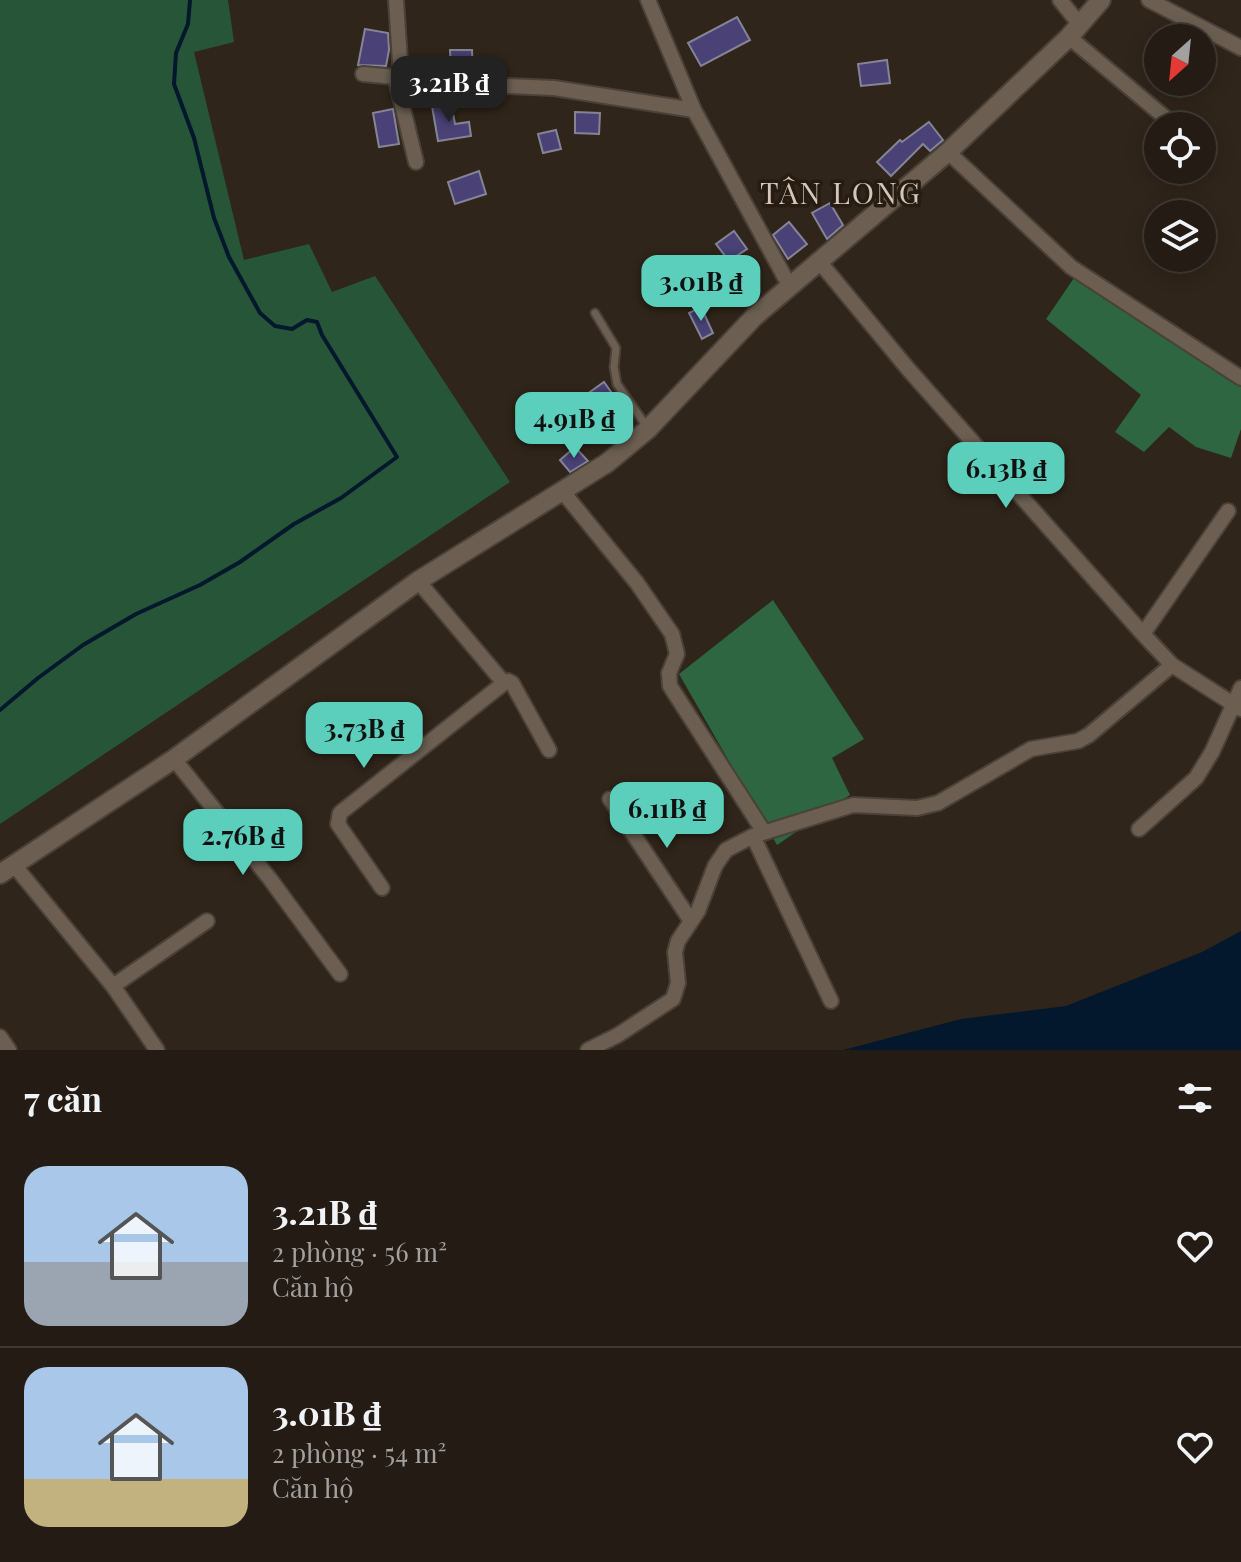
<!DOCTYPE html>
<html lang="vi">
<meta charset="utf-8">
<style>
:root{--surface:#241c14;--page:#302922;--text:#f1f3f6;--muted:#a3a1a0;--line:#413a34;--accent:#5bcebc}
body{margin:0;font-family:"Playfair Display",serif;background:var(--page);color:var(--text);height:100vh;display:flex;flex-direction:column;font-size:30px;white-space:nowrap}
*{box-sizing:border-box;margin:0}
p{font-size:26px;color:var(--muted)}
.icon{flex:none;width:44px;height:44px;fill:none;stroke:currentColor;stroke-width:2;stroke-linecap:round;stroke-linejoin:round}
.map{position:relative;height:1050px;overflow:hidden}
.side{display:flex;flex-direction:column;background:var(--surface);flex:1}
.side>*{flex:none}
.needle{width:52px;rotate:207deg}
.buttons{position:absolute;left:1144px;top:24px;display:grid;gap:16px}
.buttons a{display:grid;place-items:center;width:72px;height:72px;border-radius:50%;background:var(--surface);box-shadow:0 4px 20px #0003,0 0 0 2px var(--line);font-size:40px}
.price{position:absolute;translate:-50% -68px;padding:0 18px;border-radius:16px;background:var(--accent);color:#111;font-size:26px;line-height:52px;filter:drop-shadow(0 2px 4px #0008)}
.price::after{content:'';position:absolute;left:50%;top:48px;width:24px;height:18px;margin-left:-12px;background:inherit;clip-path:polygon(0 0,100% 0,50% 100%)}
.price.current{background:#222;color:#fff}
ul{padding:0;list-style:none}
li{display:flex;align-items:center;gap:24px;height:200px;padding:0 24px}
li+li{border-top:2px solid var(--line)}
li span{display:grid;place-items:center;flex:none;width:224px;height:160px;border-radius:24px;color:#555}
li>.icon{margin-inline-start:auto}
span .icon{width:96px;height:96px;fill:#fffc;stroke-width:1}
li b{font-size:34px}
h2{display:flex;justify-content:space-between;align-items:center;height:96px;padding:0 24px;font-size:34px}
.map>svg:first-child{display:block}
</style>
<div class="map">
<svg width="1241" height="1050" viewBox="0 0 1241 1050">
<rect width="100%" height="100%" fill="#30251a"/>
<!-- green -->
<path fill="#275537" d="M0,0h228l6,42 -40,10 50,208 65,-16 23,48 43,-16 135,206 -510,342z"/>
<!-- forest -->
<path fill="#2d6641" d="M1076,275l165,105v49l-10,29 -35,-11 -27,-20 -25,25 -29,-20 26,-37 -95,-76z
M773,600l91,139 -32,19 18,37 -73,50 -98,-171z"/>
<!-- water -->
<path fill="#03182d" d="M1241,931v119h-398l118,-31 105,-13 136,-54z"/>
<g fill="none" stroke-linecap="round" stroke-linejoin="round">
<!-- stream -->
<path stroke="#03182d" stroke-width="4" d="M0,710l38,-32 45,-33 53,-31 64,-29 40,-23 54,-38 47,-26 56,-41 -75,-122 -5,-13 -10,-2 -15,9 -17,-3 -15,-13 -31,-56 -15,-39 -20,-80 -20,-54 2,-31 12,-29 2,-24"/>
</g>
<!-- building -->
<path fill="#4a4276" stroke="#858495" stroke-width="2" d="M737,17l13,23 -49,26 -13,-23z
M365,29l23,4 1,17 -3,16 -28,-1z
M450,50h22l1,22h-22z
M887,60l3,23 -29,3 -3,-22z
M451,102l4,22 14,-2 2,14 -33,5 -6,-35z
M393,109l6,35 -20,3 -6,-34z
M575,112l25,1 -1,21 -24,-1z
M929,122l14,18 -13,11 -7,-7 -32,32 -14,-14 23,-22 2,2z
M556,130l5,19 -18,4 -5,-19z
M479,171l7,23 -31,10 -7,-22z
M830,203l13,22 -16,14 -15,-26z
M789,222l18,22 -19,15 -15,-24z
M734,231l13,18 -18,12 -13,-17z
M701,307l12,26 -11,6 -13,-26z
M604,382l22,31 -21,15 -22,-31z
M575,447l13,14 -18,11 -10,-12z"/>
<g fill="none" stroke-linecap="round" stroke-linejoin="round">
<defs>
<path id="service" d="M595,313l21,35 -2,19 3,17 30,43"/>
<path id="minor" d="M396,0l5,77
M648,0l46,110 95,175
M1060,0l20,25
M1149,0l92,48
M1069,37l98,82 3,7
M363,74l118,11 73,3 140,22
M395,76l21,86
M948,152l123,115 170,111
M818,260l91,110 234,264 29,31 69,44
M563,492l74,91 35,51 5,20 -8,19 1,13 94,146
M418,581l86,102 4,-2 4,2 37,67
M1143,634l85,-123
M174,759l96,120 70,95
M610,799l81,122
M1139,829l57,-51 16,-26 29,-64
M753,836l78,165
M14,865l99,121 44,64
M382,888l-44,-64 2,-11 164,-130
M113,986l94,-65
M0,1037l9,13
M588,1050l30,-15 55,-36 5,-16 -3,-31 3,-11 20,-30 17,-45 11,-16 27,-14 100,-31 64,3 21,-5 93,-54 47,-8 11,-6 83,-70"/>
<path id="tertiary" d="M0,874l174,-115 244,-178 189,-118 41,-34 107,-113 193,-164 121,-115 32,-37"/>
</defs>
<!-- service casing -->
<use href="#service" stroke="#4a4138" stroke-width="11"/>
<!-- minor casing -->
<use href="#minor" stroke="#4a4138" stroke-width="18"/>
<!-- tertiary casing -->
<use href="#tertiary" stroke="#4a4138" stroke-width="22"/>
<!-- service -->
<use href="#service" stroke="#6c5f52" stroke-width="7"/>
<!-- minor -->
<use href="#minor" stroke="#6c5f52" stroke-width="14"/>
<!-- tertiary -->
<use href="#tertiary" stroke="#6c5f52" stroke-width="18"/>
</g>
<g text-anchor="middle" stroke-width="7" stroke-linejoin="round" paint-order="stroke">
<!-- quarter labels -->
<g font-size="30" letter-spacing="2" fill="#d5c6b8" stroke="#261c11">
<text x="841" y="204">TÂN LONG</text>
</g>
</g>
</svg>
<div class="buttons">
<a><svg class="needle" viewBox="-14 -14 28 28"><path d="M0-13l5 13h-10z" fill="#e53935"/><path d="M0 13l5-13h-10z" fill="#a3a1a0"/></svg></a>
<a><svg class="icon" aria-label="locate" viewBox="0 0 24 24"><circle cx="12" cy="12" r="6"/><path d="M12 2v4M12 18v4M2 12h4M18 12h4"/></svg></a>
<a><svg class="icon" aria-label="layers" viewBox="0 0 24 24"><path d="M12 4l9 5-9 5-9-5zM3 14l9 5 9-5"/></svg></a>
</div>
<b class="price current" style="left:449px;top:124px">3.21B ₫</b>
<b class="price" style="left:701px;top:323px">3.01B ₫</b>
<b class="price" style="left:574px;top:460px">4.91B ₫</b>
<b class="price" style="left:1006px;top:510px">6.13B ₫</b>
<b class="price" style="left:364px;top:770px">3.73B ₫</b>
<b class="price" style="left:667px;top:850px">6.11B ₫</b>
<b class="price" style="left:243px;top:877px">2.76B ₫</b>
</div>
<section class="side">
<h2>7 căn<svg class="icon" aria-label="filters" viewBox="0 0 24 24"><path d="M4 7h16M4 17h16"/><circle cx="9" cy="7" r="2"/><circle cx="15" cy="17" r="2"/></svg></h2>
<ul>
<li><span style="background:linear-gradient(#a9c7e8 60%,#9aa5b1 0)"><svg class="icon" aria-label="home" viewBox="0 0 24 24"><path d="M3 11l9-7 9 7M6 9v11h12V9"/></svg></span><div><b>3.21B ₫</b><p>2 phòng · 56 m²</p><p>Căn hộ</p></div><svg class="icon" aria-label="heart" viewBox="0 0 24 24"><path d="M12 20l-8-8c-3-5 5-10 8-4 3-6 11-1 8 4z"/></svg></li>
<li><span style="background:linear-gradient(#a9c7e8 70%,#c2b280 0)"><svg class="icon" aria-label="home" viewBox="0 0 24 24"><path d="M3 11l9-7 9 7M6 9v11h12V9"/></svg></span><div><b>3.01B ₫</b><p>2 phòng · 54 m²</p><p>Căn hộ</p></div><svg class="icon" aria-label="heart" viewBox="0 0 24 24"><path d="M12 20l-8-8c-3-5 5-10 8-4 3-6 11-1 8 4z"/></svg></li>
</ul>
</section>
